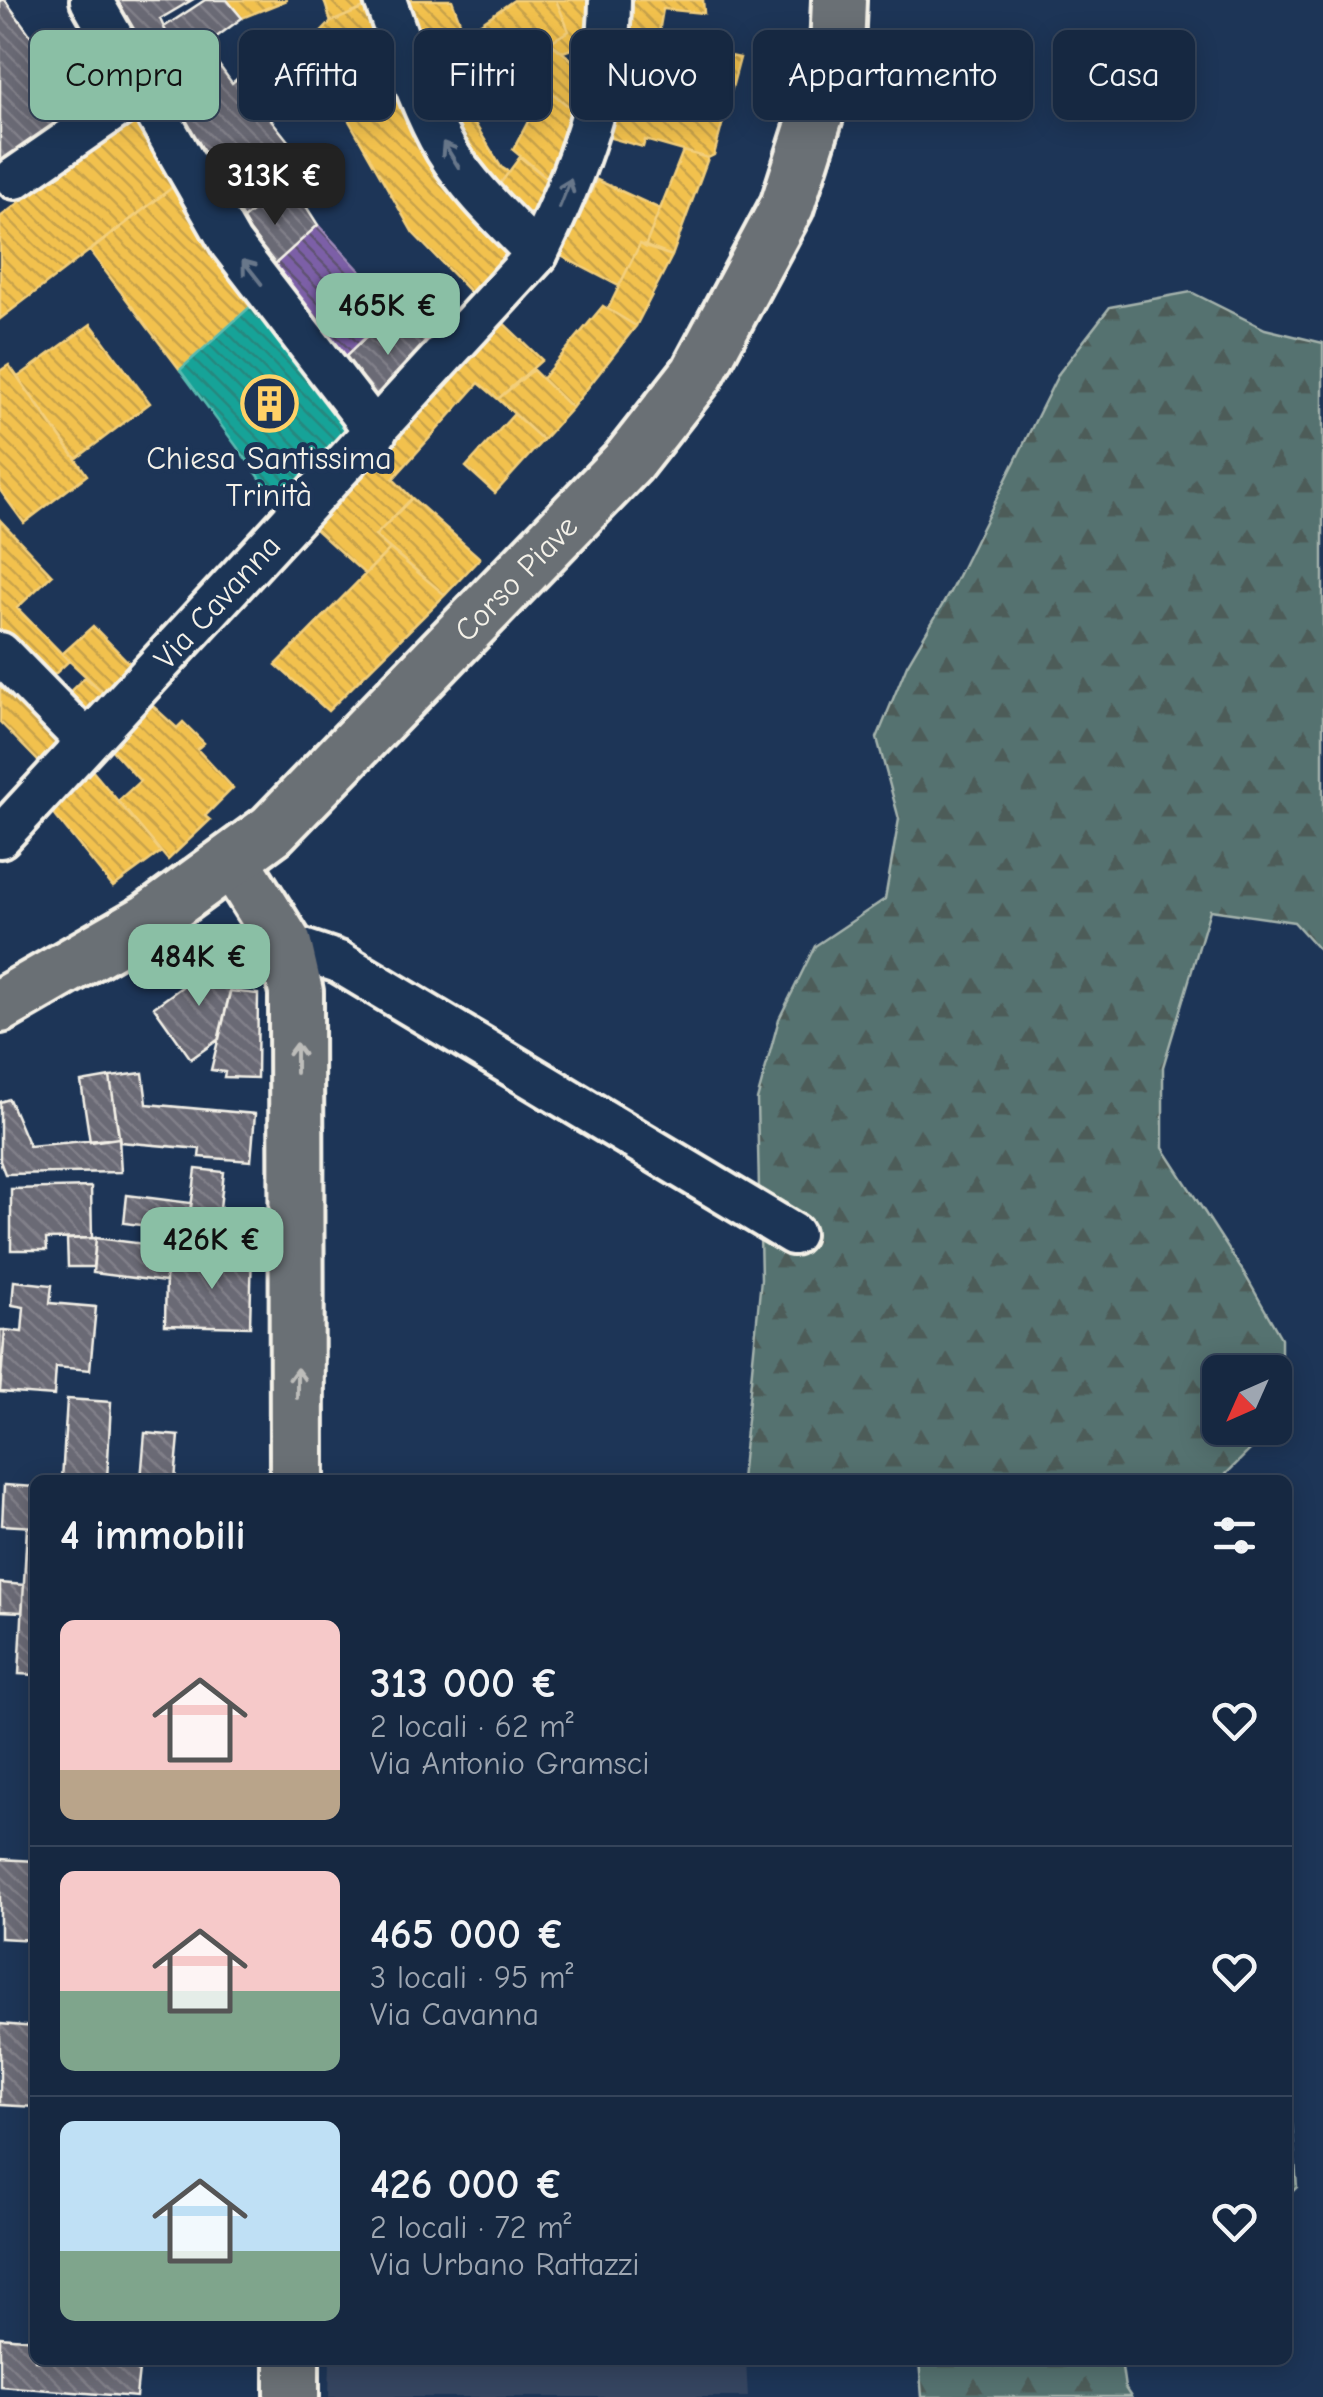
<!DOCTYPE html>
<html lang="it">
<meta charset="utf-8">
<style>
:root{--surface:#162841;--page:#23344c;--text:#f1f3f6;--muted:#9ea6b1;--line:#35445a;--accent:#8abfa5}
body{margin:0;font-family:"Comic Neue",sans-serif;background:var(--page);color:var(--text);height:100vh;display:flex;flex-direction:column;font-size:38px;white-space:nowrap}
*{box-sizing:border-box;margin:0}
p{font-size:32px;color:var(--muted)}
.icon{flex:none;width:55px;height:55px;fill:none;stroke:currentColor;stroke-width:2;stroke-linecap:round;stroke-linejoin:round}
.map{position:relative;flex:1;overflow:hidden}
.side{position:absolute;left:30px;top:1475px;width:1262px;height:890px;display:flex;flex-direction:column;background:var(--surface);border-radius:15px;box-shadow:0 5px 25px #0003,0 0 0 2px var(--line)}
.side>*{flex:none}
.banner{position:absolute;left:30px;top:30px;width:1265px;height:90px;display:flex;gap:20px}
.needle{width:65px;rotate:225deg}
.tools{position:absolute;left:1202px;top:1355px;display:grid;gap:20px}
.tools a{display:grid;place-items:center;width:90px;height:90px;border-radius:15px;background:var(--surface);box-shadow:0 5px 25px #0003,0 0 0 2px var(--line);font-size:50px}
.price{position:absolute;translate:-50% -85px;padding:0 22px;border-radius:20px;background:var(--accent);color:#111;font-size:32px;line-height:65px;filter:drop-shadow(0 2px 5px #0008)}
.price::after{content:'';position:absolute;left:50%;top:60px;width:30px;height:22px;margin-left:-15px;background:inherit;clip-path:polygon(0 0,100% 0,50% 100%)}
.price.active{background:#222;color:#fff}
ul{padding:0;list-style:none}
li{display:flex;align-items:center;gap:30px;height:250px;padding:0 30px}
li+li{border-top:2px solid var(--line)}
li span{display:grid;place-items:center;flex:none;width:280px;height:200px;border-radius:15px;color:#555}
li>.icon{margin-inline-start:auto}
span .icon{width:120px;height:120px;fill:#fffc;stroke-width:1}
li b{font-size:42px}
h2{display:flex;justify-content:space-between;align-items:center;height:120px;padding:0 30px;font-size:42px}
.tag{padding:0 35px;border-radius:15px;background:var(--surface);box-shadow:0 5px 25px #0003,0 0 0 2px var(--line);font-size:35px;line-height:90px}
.tag.active{background:var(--accent);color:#111}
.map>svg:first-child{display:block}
</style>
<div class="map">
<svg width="1323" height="2397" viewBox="0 0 1323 2397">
<defs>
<pattern id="forest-firs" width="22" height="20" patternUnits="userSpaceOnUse" patternTransform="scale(2.5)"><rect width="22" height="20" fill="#547270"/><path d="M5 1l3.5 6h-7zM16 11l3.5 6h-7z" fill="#4e5b59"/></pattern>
<pattern id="homes-back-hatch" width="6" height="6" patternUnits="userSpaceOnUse" patternTransform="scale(2.5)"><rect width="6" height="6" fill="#f2c14e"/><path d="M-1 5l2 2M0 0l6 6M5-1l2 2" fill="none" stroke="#c8a34c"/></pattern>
<pattern id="offices-back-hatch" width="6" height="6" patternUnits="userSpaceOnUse" patternTransform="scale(2.5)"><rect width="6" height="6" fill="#7b5ea7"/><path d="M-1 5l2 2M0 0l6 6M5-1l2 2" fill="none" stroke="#605272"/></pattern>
<pattern id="public-back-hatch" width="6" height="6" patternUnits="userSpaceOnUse" patternTransform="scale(2.5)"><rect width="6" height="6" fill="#17a398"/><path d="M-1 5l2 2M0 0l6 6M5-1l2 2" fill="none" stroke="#26887f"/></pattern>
<pattern id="building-back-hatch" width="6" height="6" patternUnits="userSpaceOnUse" patternTransform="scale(2.5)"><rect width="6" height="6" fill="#6b6a75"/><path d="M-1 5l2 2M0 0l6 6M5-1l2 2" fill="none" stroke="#818089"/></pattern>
</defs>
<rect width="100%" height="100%" fill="#1d3557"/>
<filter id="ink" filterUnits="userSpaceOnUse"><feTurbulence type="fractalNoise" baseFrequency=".01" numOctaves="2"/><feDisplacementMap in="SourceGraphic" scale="20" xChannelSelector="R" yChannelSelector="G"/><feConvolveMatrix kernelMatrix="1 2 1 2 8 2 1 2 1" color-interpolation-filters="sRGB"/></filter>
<g filter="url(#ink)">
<!-- built -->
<path fill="#344560" d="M330,2360h416l2,37h-419z"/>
<!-- forest -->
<path fill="url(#forest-firs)" stroke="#a4b2ac" stroke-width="2.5" d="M1191,292l74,37 58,14v611l-29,-32 -84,-12 -47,157v81l81,125 37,65v81l-6,6v-53h-55v56h52l-46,46v6h-485l20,-201 -4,-179 22,-81 36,-73 70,-47 14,-80 -22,-81 30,-73 43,-73 109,-219 51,-66z
M1288,2076l9,111 -9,9z
M919,2360h202l4,28 6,9h-209z"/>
<!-- homes -->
<path fill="url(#homes-back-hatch)" stroke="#f3cf7c" stroke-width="2.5" d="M227,0h60l-45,18z
M324,0h51l1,3 -45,19z
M398,0h54l28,77 -46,20z
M514,0h42l13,31 -19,11 -22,-16 -26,22 4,7 -26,22 -15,-43z
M556,0h44l-2,39 -35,13 -13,-10 19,-11z
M622,0h81l1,13 -41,-4 -6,35 -36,-7z
M376,3l28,85 -60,24 -34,-68 21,-22z
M528,26l61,47 -16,37 -67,-55 -4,-7z
M621,37l36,7 -3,27 39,9 2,-31 45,9 -26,97 -6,3 -63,-18 -2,7 -42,-12z
M506,55l67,55 -15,77 -45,-37 19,-36 -44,-42z
M480,77l14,28 -47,24 -13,-32z
M404,88l111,162 -39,48 -63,-65 -69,-121z
M136,114l42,69 -178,136v-102z
M471,117l30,50 8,5 -16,21 -46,-64z
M683,151l25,7 -36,98 -27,-9z
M520,157l38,30 -26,44 -39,-38z
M597,180l63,29 -15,38 -5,-3 -21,42 -58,-30z
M178,183l74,122 -72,65 -90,-119z
M640,244l32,12 -36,70 -28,-17z
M603,306l33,20 -64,82 -30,-29z
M498,318l44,42 -44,39 -19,-16 -86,96 19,19 -37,38 15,13 -25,25 -59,-53z
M91,324l59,79 -74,56 -58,-82z
M9,365l78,110 -63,48 -24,-33v-119z
M533,370l39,38 -29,32 -45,-41z
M514,414l29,26 -48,53 -29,-26z
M412,498l68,60 -35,37 -70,-59z
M0,520l52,55 -35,33 52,53 -28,26 -41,-44z
M390,549l55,46 -117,116 -52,-46z
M93,626l48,49 -28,27 -51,-48z
M0,665l67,68 -28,29 -39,-40z
M85,677l25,23 -29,28 -24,-24z
M144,698l33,30 6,-6 21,21 -7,6 36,39 -28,28 5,4 -42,40 -50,-59 22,-20 -38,-42z
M85,762l76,90 -48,35 -65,-80z"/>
<!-- offices -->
<path fill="url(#offices-back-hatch)" stroke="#9f8aba" stroke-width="2.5" d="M318,225l77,84 -56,54 -76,-88z"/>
<!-- public -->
<path fill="url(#public-back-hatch)" stroke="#59bab0" stroke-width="2.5" d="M252,305l109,133 -72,79 -109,-147z"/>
<!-- building -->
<path fill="url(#building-back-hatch)" stroke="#f4f1e8" stroke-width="2.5" d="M0,0h5l78,108 -83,60z
M109,0h83l-32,19 8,17 -31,19z
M205,0h22l15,18 -51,38 5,11 17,-10 19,26 6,-5 70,88 -76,62 -95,-173 31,-19 -4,-9z
M290,181l28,44 -55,50 -31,-47z
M395,309l41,44 -54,55 -43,-45z
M232,961l4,6 -17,72 -28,20 -37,-52 54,-39 6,4z
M230,991l28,3 -1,84 -33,-1 1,-5 -14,-2z
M143,1073l4,31 108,10 -4,47 -52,-4 1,-8 -80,-7 -10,-65z
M110,1077l9,61 -29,4 -9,-60z
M9,1099l20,47 90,-8 2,34 -116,2 -5,-13v-59z
M196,1169l28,3 -7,63 -29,-4z
M91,1187l1,51 -46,1 1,11h-36v-61z
M127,1195l64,8 -3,28 -64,-8z
M96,1238l-3,29h-25l-1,-28z
M96,1238l81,10 -3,22h-8v12l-73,-9z
M219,1247l33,1 -2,79 -85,-2 1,-55 31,1z
M14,1281l38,4 -2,18 46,4 -6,63 -34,-3 -2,29 -54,-4 5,-62 17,2 2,-25 -12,-2z
M0,1330h5l-5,57z
M67,1399l44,3 -4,78h-45z
M145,1433l34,3 -4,44h-34z
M4,1485l31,2v40l-33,-2z
M27,1527h8v148l-16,-1z
M0,1583l24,2 -2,27 -22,-1z
M0,1859l35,2v79l-35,-2z
M0,2024l35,3v80l-35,-2z
M0,2337l35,3v20h105l-4,37 -136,-11z"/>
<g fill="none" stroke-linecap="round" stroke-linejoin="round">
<defs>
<g id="minor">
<path d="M91,0l140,244 145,188"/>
<path d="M385,0c18,50 34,104 61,150 25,40 59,71 91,104"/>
<path d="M15,178l127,-88"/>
<path d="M0,653l86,88"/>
<path id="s1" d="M0,837l537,-583c38,-77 73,-167 73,-254"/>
<path d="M285,944l54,18 454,272"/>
</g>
<g id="major">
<path d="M233,861l52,83 11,48 1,488"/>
<path id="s2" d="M0,1006l149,-86 123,-90 356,-368 69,-88 90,-168 50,-156 2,-50"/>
<path d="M292,2397v-37"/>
</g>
</defs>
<!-- minor casing -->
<use href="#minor" stroke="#f4f1e8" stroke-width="48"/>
<!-- major casing -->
<use href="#major" stroke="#f4f1e8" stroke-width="60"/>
<!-- minor -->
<use href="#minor" stroke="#1d3557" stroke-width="40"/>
<!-- major -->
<use href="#major" stroke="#6b6f75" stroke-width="52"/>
</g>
<!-- one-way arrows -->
<defs><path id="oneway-shaft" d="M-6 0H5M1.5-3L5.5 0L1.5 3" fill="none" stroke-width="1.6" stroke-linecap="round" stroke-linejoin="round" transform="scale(2.5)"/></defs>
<g stroke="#68778a">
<use href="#oneway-shaft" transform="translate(451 155) rotate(-122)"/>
<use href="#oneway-shaft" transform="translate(565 193) rotate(-68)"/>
<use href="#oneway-shaft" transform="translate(252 272) rotate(-128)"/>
</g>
<g stroke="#bdbdba">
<use href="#oneway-shaft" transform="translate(296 1058) rotate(-90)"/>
<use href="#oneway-shaft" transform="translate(297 1383) rotate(-90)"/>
</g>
</g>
<!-- icons -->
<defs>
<symbol id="building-ring" viewBox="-11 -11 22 22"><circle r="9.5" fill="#1d3557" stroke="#ffd166" stroke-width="1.5"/><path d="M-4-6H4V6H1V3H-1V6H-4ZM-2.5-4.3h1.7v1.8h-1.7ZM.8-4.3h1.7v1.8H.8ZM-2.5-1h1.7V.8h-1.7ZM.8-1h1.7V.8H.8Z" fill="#ffd166"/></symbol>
</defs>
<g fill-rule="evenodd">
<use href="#building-ring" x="238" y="372" width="63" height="63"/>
</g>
<g text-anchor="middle" stroke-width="10" stroke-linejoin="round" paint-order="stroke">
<!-- poi labels -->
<g font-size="32" fill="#f4f1e8" stroke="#1d3557">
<text x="269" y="469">Chiesa Santissima<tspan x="269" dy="37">Trinità</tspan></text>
</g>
<!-- street labels -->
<g font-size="32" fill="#f4f1e8" stroke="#1d3557">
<text dy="11" stroke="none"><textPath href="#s2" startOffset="675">Corso Piave</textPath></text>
<text dy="11" stroke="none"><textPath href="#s1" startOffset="320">Via Cavanna</textPath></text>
</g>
</g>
</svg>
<div class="tools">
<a><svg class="needle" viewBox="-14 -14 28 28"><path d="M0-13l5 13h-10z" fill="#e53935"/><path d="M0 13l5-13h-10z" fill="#9ea6b1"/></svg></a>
</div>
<b class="price active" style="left:275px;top:228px">313K €</b>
<b class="price" style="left:388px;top:358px">465K €</b>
<b class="price" style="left:199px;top:1009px">484K €</b>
<b class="price" style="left:212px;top:1292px">426K €</b>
<div class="banner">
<a class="tag active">Compra</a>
<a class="tag">Affitta</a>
<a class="tag">Filtri</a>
<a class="tag">Nuovo</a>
<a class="tag">Appartamento</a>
<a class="tag">Casa</a>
</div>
<section class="side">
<h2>4 immobili<svg class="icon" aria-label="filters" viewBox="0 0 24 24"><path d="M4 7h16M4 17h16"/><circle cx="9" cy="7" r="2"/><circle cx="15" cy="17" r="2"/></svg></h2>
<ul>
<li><span style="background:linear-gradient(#f6c9c9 75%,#b9a48a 0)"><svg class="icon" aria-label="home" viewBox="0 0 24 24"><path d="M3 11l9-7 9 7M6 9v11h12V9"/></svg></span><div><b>313 000 €</b><p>2 locali · 62 m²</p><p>Via Antonio Gramsci</p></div><svg class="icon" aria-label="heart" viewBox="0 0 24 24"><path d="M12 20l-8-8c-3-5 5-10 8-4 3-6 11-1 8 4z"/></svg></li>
<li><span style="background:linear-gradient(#f6c9c9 60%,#7fa58c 0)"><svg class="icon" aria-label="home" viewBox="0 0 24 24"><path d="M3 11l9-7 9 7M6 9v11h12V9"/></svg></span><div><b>465 000 €</b><p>3 locali · 95 m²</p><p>Via Cavanna</p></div><svg class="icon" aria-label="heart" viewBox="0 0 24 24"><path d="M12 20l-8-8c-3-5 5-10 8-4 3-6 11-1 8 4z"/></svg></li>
<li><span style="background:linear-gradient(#bfe0f5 65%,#7fa58c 0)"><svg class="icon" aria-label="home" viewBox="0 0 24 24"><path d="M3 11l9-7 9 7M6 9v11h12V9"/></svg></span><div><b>426 000 €</b><p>2 locali · 72 m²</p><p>Via Urbano Rattazzi</p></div><svg class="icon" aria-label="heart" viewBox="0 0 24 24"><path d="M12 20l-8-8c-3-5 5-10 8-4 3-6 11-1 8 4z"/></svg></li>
</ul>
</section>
</div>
